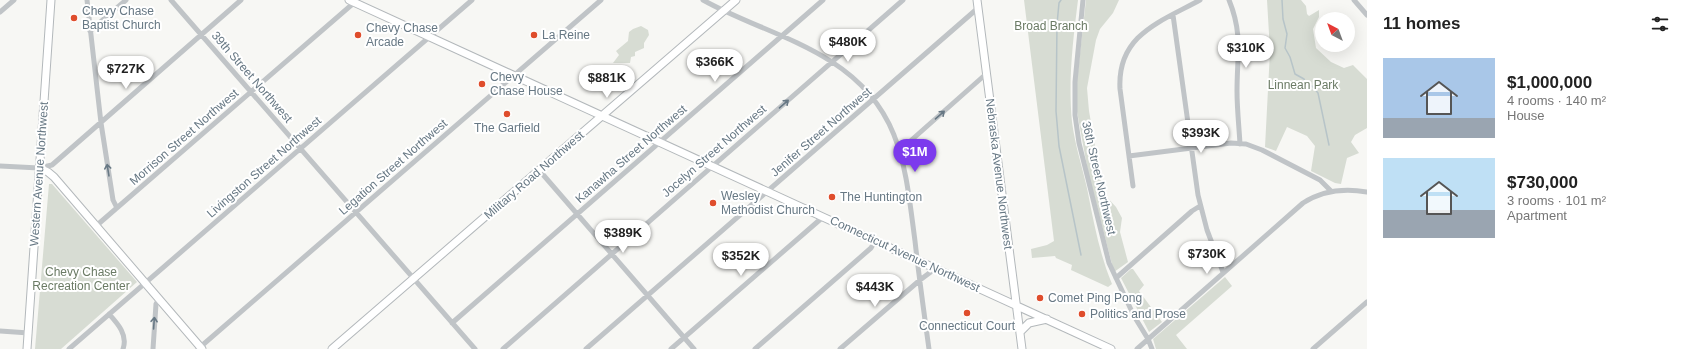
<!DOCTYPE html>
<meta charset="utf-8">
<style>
:root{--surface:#fff;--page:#f6f6f6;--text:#222;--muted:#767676;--accent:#7c3aed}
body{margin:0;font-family:Arial,sans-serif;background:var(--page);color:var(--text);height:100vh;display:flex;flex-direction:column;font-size:15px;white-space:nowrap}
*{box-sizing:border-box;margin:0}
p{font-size:13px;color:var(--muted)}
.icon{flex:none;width:22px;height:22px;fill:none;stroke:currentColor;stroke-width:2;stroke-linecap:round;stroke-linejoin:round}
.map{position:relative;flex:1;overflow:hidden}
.sheet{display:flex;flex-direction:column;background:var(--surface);width:320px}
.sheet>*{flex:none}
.needle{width:26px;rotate:319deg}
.buttons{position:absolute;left:1315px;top:12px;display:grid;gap:8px}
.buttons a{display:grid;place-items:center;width:40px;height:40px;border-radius:50%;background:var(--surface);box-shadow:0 4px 16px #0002;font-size:20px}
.price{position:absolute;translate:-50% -34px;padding:0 9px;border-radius:14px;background:#fff;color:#222;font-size:13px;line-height:26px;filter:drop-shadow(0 1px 2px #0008)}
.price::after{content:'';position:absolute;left:50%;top:24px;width:12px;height:9px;margin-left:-6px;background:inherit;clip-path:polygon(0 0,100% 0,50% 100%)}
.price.current{background:var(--accent);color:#fff}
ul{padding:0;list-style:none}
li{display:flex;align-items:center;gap:12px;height:100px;padding:0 16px}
li span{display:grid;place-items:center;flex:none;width:112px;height:80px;border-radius:0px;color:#555}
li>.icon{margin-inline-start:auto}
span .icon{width:48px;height:48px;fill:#fffc;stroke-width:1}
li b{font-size:17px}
h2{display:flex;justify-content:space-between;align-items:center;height:48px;padding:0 16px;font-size:17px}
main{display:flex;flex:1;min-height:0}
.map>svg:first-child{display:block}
</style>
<main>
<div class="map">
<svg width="1367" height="349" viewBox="0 0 1367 349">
<rect width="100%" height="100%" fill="#f7f7f4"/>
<!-- green -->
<path fill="#d7dcd3" d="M1024,0h54c-5,40 -10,81 -6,122 3,24 11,47 16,71 6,31 12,62 24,91l-4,3 -37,-17 1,-5 -16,-7 -1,-2 -23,2 -1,-9 16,-4 7,-4z
M1086,0h33l-6,13 -13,16 -4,11 -9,48 2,23 13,75 3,9 11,12 6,11 -2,14 8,30 -14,10 -26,-100 -12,-66 1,-26z
M1267,0h34l5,6 1,8 2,2 10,-6v7l-6,12 3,19 15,14 13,6 9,-3 14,14v49l-12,7 -4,7 8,11 -12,5 -6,26 -6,-1 -24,-12 4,-25 -8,-10 -20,-9 -11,24 -11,-4 5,-96z
M641,26l7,4 1,5 -5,8v5l-9,4v4l-4,1 -1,6h-17l6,-8 -3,-4 12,-10 1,-9 4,-3z
M49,184h3l85,98 -76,67h-26z
M1131,269h2l11,16 -5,6 23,31 -13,10 -28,-54z
M1225,277l7,9 -56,49 11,14h-31l-3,-10z"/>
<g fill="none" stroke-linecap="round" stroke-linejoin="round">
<!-- stream -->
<path stroke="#b7c4c8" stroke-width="1.5" d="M1061,0l-2,3 -2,21 -1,87 3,35 22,109
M1282,0l1,19 4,15 -2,14 5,9 5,17 9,5 3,7h5l6,7 11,52"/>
<defs>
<path id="major" d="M349,0l762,349
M977,0l45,349
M39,168l9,4 6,5 148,172
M1020,332l9,-9 18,-4
M27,349l24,-349
M332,349l404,-349"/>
</defs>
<!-- major casing -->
<use href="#major" stroke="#b3b8bb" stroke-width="9"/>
<!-- minor -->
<path stroke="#c0c4c7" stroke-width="5" d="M87,0l14,123 12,77 4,8
M171,0l304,349
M703,0c41,23 89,36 129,62 70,45 73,104 83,179 4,36 9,72 14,108
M1083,0l-8,82v33l4,28 30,120 25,53 14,23 4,10
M1229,0c14,34 8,56 8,91 0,18 2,35 3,53
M1354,0l13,15
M0,12l14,-12
M1173,15l25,180 9,35 16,42
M90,31l36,-31
M899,148l8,-4 79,-70
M1129,156l102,-13 15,1 16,6 58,30 11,11
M0,166l39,2 13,-3 189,-165
M539,170l155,179
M1133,186l-13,-97c-3,-54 40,-67 80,-89
M96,226l260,-225
M1116,278l76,-67 8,-5
M109,314c9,10 19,21 14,35
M452,323l371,-323
M0,331l29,2
M69,349l403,-349
M153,349l3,-45 3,-5
M198,349l403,-349
M503,349l400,-349
M586,349l392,-341
M671,349l152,-132
M755,349l116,-101 4,-7
M840,349l80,-69 16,-12
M1137,349l166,-146c20,-13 41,-15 64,-11
M1313,349l54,-47"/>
<!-- major -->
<use href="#major" stroke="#fff" stroke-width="7"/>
</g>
<!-- one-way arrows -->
<defs><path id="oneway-shaft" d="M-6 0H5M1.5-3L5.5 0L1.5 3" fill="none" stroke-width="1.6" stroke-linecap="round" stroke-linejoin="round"/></defs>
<g stroke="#677884">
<use href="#oneway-shaft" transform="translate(784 104) rotate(-41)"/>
<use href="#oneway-shaft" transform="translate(940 115) rotate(-41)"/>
<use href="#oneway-shaft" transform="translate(108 170) rotate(-99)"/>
<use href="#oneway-shaft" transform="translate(154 323) rotate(-86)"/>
</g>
<!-- markers -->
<g fill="#df4d2c" stroke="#fff" stroke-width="1.5">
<circle cx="74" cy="18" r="4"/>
<circle cx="358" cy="35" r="4"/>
<circle cx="534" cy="35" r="4"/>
<circle cx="482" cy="84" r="4"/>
<circle cx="507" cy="114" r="4"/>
<circle cx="832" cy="197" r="4"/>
<circle cx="713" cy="203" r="4"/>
<circle cx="1040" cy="298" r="4"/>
<circle cx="967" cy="313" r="4"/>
<circle cx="1082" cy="314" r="4"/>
</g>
<g text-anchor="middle" stroke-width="4" stroke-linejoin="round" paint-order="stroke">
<!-- poi labels -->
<g font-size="12" fill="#677884" stroke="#fff" text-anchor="start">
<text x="82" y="15">Chevy Chase<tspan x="82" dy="14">Baptist Church</tspan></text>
<text x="366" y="32">Chevy Chase<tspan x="366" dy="14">Arcade</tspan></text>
<text x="542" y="39">La Reine</text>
<text x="490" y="81">Chevy<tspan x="490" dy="14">Chase House</tspan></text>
<text x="507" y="132" text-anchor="middle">The Garfield</text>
<text x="721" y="200">Wesley<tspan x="721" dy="14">Methodist Church</tspan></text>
<text x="840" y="201">The Huntington</text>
<text x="1048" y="302">Comet Ping Pong</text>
<text x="1090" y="318">Politics and Prose</text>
<text x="967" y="330" text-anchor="middle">Connecticut Court</text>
</g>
<!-- park labels -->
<g font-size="12" fill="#6b7b65" stroke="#fff">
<text x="1051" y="30">Broad Branch</text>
<text x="1303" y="89">Linnean Park</text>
<text x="81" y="276">Chevy Chase<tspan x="81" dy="14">Recreation Center</tspan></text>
</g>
<!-- street labels -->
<g font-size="12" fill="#677884" stroke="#fff">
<text transform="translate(252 77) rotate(49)" y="4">39th Street Northwest</text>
<text transform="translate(821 132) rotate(-41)" y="4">Jenifer Street Northwest</text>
<text transform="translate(184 137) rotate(-41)" y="4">Morrison Street Northwest</text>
<text transform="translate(714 151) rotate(-41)" y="4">Jocelyn Street Northwest</text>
<text transform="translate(631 154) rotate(-41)" y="4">Kanawha Street Northwest</text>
<text transform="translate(264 167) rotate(-41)" y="4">Livingston Street Northwest</text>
<text transform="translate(393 167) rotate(-41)" y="4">Legation Street Northwest</text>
<text transform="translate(39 174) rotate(-86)" y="4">Western Avenue Northwest</text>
<text transform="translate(999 174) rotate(83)" y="4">Nebraska Avenue Northwest</text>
<text transform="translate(534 175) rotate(-41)" y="4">Military Road Northwest</text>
<text transform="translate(1099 178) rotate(77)" y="4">36th Street Northwest</text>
<text transform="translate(905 254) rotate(25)" y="4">Connecticut Avenue Northwest</text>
</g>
</g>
</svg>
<div class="buttons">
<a><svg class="needle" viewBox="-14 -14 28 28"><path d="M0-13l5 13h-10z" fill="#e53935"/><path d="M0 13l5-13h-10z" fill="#767676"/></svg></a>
</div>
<b class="price" style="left:848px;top:63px">$480K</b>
<b class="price" style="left:1246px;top:69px">$310K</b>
<b class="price" style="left:715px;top:83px">$366K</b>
<b class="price" style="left:126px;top:90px">$727K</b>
<b class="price" style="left:607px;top:99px">$881K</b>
<b class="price" style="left:1201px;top:154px">$393K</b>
<b class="price current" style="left:915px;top:173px">$1M</b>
<b class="price" style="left:623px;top:254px">$389K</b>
<b class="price" style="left:1207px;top:275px">$730K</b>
<b class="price" style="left:741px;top:277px">$352K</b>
<b class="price" style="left:875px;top:308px">$443K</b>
</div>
<section class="sheet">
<h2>11 homes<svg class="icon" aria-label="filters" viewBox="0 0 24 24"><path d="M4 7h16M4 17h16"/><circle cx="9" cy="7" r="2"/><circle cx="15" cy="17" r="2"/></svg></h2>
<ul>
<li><span style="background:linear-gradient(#a9c7e8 75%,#9aa5b1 0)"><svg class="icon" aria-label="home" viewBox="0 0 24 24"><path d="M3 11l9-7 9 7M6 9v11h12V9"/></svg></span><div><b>$1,000,000</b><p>4 rooms · 140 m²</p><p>House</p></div></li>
<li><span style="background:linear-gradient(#bfe0f5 65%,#9aa5b1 0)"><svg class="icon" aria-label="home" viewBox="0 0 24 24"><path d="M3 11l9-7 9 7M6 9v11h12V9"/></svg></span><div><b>$730,000</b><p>3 rooms · 101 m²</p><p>Apartment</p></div></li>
</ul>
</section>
</main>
